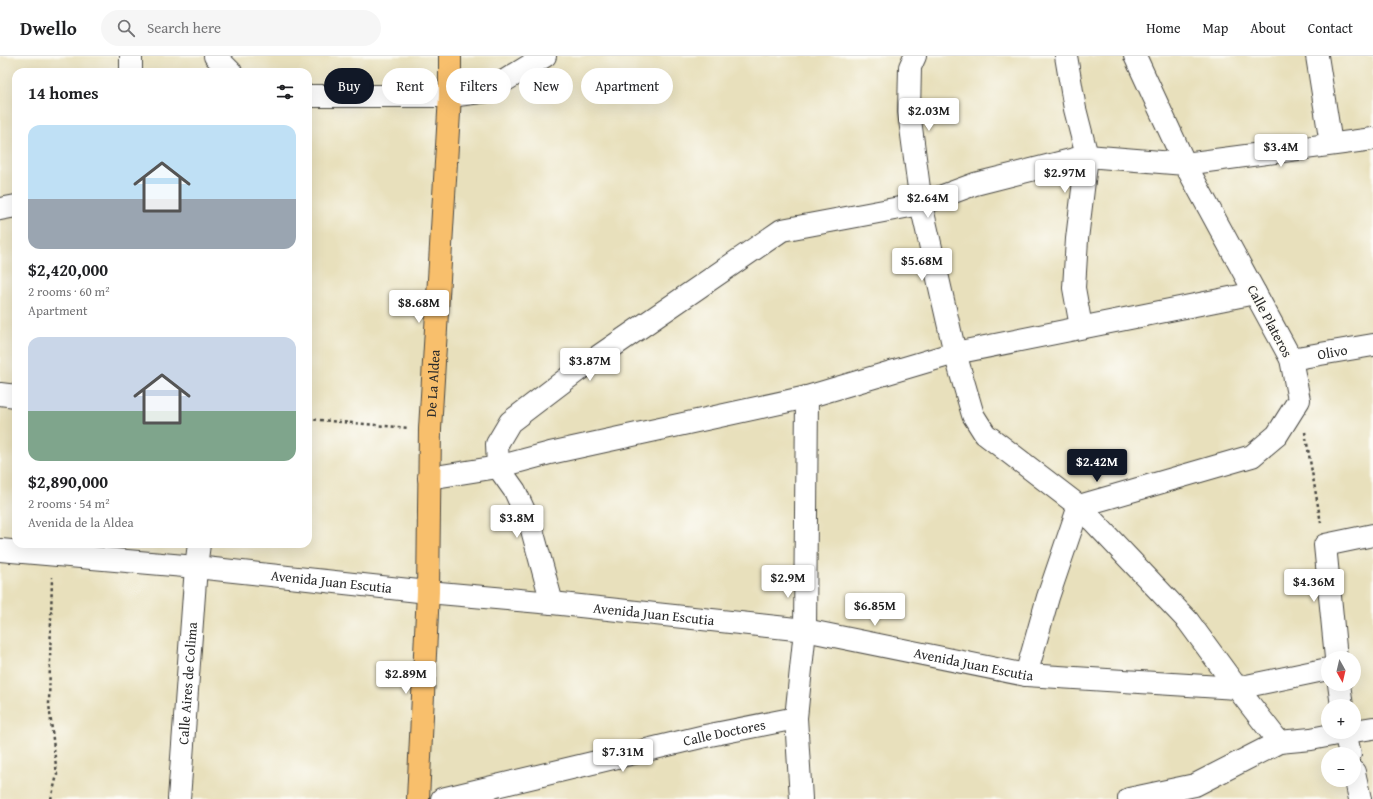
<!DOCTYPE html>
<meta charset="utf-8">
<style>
:root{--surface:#fff;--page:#f6f6f6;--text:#202124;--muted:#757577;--line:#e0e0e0;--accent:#111827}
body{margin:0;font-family:"Gentium Book Plus",serif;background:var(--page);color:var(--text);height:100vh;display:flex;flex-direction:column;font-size:15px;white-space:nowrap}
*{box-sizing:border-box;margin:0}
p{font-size:13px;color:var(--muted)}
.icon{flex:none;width:22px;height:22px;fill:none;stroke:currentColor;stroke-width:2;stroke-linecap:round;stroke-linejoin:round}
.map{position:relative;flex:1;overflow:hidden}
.panel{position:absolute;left:12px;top:12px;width:300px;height:480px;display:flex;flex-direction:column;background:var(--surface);border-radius:12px;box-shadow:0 4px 16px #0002}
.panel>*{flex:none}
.guide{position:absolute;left:324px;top:12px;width:380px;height:36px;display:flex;gap:8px}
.needle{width:26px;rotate:172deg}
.buttons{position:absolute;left:1321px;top:595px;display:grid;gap:8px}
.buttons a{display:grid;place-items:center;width:40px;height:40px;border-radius:50%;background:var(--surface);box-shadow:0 4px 16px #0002;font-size:20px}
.price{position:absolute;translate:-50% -34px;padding:0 9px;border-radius:4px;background:#fff;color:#222;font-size:13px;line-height:26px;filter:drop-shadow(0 1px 2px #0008)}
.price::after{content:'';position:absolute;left:50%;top:24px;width:12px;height:9px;margin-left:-6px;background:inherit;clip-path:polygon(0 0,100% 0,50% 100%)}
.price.selected{background:var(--accent);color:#fff}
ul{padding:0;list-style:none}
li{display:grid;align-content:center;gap:8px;height:212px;padding:0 16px}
li span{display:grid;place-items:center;height:124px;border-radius:12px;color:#555}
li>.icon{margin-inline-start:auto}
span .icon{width:72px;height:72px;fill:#fffc;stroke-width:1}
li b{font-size:17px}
h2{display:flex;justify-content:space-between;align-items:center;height:48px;padding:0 16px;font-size:17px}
.pill{padding:0 14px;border-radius:18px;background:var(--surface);box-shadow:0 4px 16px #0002;font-size:14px;line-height:36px}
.pill.selected{background:var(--accent);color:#fff}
header{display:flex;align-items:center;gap:24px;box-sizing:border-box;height:56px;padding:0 20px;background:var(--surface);border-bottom:1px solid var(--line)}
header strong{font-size:19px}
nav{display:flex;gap:22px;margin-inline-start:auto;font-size:14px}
.search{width:280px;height:36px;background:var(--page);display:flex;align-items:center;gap:10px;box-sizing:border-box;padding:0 14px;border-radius:22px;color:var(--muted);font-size:15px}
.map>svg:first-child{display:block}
</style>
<header>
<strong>Dwello</strong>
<div class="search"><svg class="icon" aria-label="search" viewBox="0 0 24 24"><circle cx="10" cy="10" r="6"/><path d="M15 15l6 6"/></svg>Search here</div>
<nav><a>Home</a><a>Map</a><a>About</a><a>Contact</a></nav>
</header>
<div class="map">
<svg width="1373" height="743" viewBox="0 0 1373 743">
<rect width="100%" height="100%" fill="#fdfcf7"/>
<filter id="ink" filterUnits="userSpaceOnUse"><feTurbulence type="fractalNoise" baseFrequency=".025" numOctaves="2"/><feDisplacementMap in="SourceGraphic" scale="8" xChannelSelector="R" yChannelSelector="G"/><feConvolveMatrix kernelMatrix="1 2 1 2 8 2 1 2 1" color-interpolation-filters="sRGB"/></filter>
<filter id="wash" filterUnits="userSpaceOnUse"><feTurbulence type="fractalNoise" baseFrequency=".012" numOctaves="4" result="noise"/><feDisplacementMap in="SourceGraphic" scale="16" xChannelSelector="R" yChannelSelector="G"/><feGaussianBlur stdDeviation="0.9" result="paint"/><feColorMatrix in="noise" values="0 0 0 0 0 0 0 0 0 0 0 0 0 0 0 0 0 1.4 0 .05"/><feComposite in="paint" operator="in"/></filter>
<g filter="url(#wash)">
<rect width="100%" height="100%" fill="#e8e0bc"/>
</g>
<g filter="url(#ink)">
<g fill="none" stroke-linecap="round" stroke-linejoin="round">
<defs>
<g id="minor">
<path d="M215,0l16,16"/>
<path d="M915,0l-5,11 -1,45 12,92 34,149 18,62 12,19 94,72 109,115 49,67 91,-19"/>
<path d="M1066,0l9,53 12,47 -10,83 -3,49 7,39"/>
<path d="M1317,0l14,88"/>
<path d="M131,16v-16"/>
<path d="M308,40h142l38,-5 57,-35"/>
<path d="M0,153l16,-3"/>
<path id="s1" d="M1291,303l82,-14"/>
<path d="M0,338l16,2"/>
<path d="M498,411l-1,-23 13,-22 67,-51 205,-141 139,-26 54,-20 112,-28 98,8 188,-25"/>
<path d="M498,411l17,24 16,35 21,77"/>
<path d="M429,422l69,-11 52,-14 257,-56 148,-44 300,-60"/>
<path id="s2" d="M0,494l196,17 232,25 124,11 253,27 221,45 211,13 42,54"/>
<path d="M1336,602l-11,-113 48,-10"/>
<path d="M1026,619l22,-78 31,-91 173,-50 25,-21 22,-35 -8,-41 -106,-195 -50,-108"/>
<path d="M1339,628l3,22"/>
<path d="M1354,675l19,-3"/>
<path d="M1345,676l5,22"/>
<path d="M1354,716l6,27"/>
<path id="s3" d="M179,743l17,-232 3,-23"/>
<path id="s4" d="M442,743l263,-63 91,-18"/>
<path d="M801,743l-5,-81 9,-88 2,-233"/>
<path d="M1129,743l66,-14 84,-43 32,-3 36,-7"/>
</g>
<g id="major">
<path id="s5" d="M418,743l10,-207 2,-163 20,-333v-40"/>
</g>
</defs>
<!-- minor casing -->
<use href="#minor" stroke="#474641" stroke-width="24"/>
<!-- major casing -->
<use href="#major" stroke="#474641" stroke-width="24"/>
<!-- path -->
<path stroke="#474641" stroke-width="2.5" stroke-dasharray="3 3" stroke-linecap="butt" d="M308,363l101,9
M1305,376l16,91
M51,743l6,-24 -8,-71 3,-127"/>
<!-- minor -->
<use href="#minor" stroke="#fff" stroke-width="22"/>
<!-- major -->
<use href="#major" stroke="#f8bf6c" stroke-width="22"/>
</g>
</g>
<g text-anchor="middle" stroke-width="4" stroke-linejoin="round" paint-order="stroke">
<!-- street labels -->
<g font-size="14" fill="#2b2b2b" stroke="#fdfcf7">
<text transform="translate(1270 265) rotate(62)" y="5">Calle Plateros</text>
<text dy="5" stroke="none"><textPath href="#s1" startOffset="42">Olivo</textPath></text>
<text dy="5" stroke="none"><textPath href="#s5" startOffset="416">De La Aldea</textPath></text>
<text dy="5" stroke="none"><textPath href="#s2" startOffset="333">Avenida Juan Escutia</textPath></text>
<text dy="5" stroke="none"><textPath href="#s2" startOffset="657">Avenida Juan Escutia</textPath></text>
<text dy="5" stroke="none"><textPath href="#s2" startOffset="981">Avenida Juan Escutia</textPath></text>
<text dy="5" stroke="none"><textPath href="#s3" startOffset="116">Calle Aires de Colima</textPath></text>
<text dy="5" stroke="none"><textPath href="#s4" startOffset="290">Calle Doctores</textPath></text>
</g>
</g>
</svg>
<div class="buttons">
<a><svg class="needle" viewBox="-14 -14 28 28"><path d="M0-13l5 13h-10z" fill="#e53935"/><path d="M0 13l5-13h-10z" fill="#757577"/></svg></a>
<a>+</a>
<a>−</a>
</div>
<b class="price" style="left:929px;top:76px">$2.03M</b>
<b class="price" style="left:1281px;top:112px">$3.4M</b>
<b class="price" style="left:1065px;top:138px">$2.97M</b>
<b class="price" style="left:928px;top:163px">$2.64M</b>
<b class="price" style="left:922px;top:226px">$5.68M</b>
<b class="price" style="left:419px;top:268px">$8.68M</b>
<b class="price" style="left:590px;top:326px">$3.87M</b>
<b class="price selected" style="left:1097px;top:427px">$2.42M</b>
<b class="price" style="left:517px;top:483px">$3.8M</b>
<b class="price" style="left:788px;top:543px">$2.9M</b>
<b class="price" style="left:1314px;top:547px">$4.36M</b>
<b class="price" style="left:875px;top:571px">$6.85M</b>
<b class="price" style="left:406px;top:639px">$2.89M</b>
<b class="price" style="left:623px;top:717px">$7.31M</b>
<div class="guide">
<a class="pill selected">Buy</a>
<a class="pill">Rent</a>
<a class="pill">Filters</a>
<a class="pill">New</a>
<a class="pill">Apartment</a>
</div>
<section class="panel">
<h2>14 homes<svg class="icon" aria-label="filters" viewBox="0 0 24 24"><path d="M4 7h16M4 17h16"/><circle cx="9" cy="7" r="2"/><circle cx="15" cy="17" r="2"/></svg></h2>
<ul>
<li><span style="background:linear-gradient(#bfe0f5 60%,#9aa5b1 0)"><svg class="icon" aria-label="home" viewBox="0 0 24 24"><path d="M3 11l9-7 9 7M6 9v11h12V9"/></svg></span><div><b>$2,420,000</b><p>2 rooms · 60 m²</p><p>Apartment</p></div></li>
<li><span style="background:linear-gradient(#c9d6e8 60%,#7fa58c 0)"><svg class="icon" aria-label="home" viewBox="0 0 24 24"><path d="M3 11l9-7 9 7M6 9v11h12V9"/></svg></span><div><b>$2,890,000</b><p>2 rooms · 54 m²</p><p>Avenida de la Aldea</p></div></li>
</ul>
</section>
</div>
